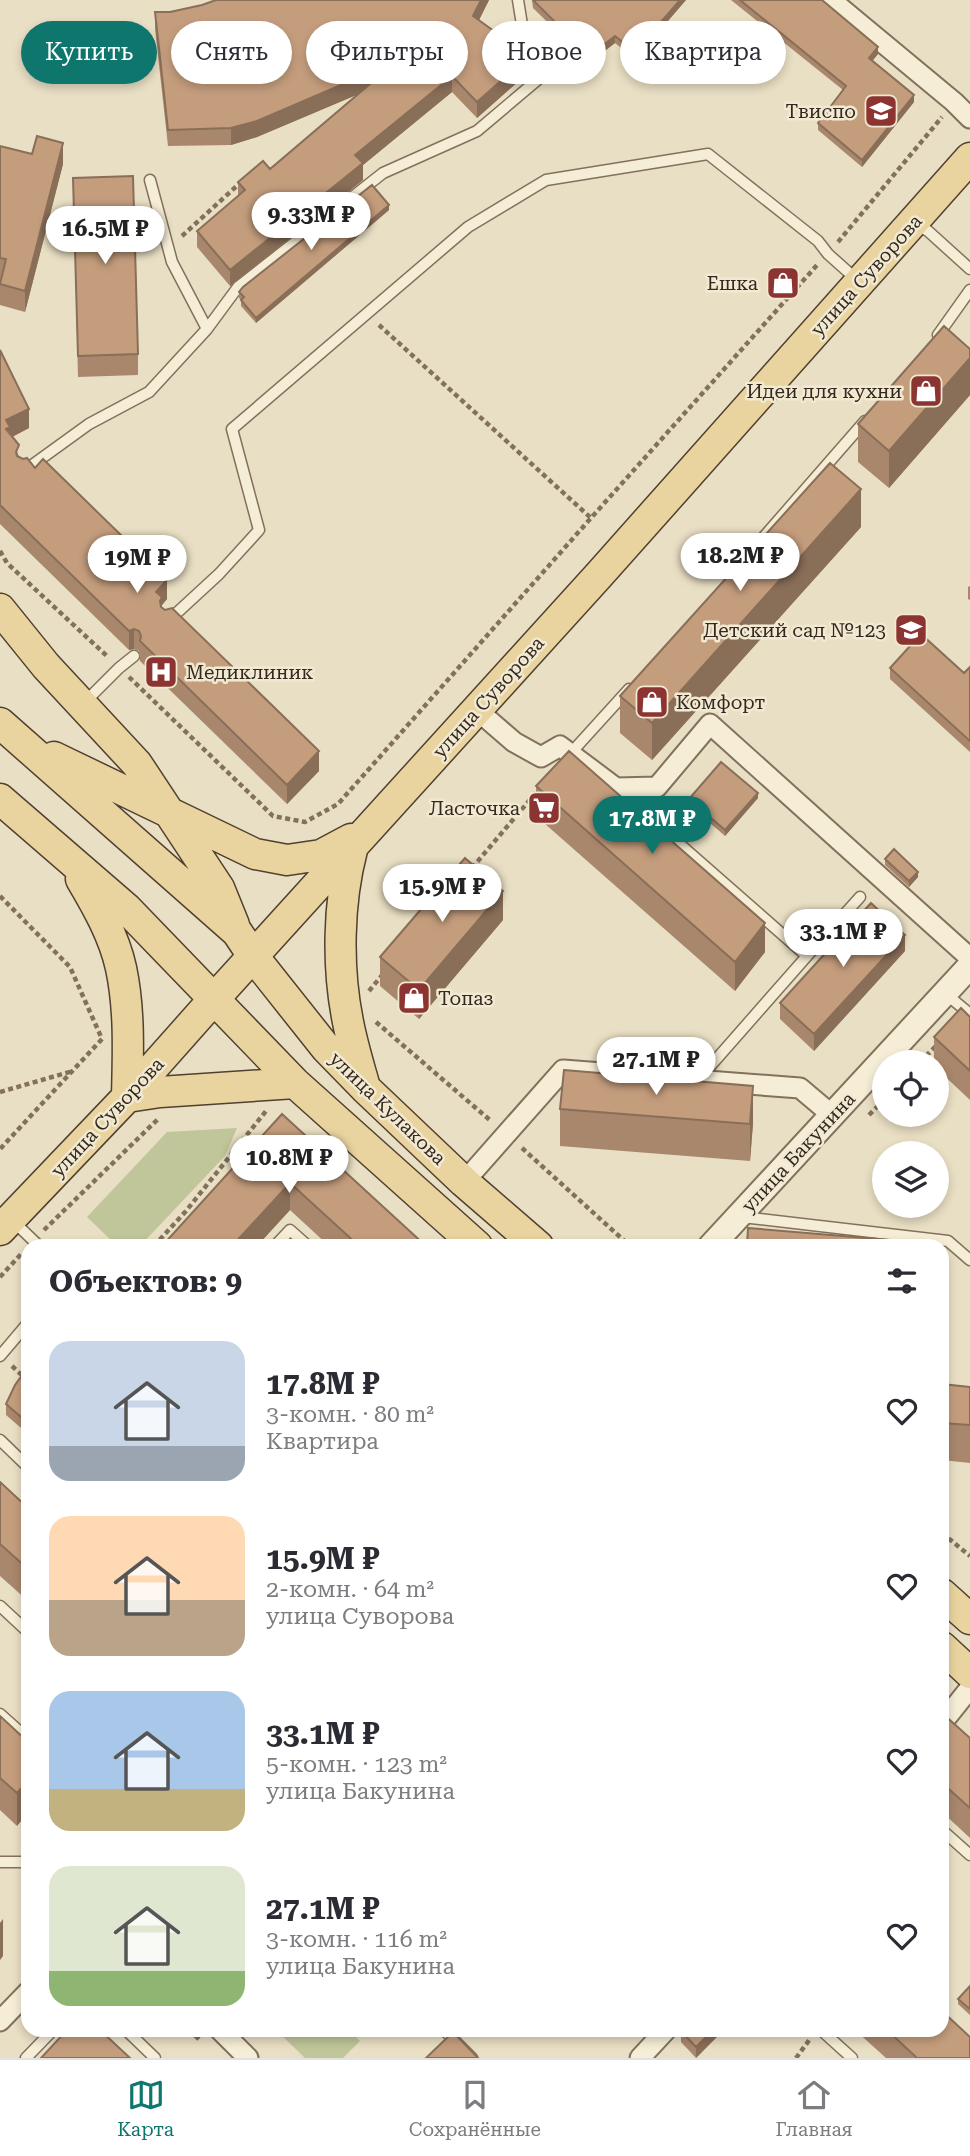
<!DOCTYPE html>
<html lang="ru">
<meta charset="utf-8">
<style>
:root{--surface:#fff;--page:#f7f7f7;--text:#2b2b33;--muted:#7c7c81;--line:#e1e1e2;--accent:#0f766e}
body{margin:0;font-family:"Roboto Serif",serif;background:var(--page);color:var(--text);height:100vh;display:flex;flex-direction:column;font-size:26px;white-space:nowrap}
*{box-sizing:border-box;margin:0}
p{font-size:23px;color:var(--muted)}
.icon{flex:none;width:38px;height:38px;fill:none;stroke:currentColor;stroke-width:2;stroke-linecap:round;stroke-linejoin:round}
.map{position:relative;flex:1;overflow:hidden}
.details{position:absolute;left:21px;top:1239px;width:928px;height:798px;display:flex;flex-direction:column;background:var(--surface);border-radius:21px;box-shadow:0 4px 10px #0003}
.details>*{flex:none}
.guide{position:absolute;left:21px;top:21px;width:929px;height:63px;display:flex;gap:14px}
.fabs{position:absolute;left:872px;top:1050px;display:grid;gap:14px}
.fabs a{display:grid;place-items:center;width:77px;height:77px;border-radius:50%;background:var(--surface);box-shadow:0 4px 10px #0003;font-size:35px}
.price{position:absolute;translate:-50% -60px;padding:0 16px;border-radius:24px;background:#fff;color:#222;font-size:23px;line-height:46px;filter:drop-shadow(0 2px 4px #0008)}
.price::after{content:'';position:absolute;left:50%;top:42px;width:21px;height:16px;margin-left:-10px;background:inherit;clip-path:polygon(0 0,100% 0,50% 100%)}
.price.selected{background:var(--accent);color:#fff}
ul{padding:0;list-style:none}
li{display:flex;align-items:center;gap:21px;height:175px;padding:0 28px}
li span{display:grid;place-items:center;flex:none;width:196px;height:140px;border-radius:21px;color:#555}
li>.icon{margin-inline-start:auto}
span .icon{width:84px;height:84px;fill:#fffc;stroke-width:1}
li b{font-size:30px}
h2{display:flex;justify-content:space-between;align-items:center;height:84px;padding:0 28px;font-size:30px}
.pill{padding:0 24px;border-radius:32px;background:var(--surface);box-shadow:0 4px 10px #0003;font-size:24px;line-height:63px}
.pill.selected{background:var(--accent);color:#fff}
.tab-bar{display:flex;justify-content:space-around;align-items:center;height:98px;border-top:2px solid var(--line);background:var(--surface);font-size:19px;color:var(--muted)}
.tab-bar a{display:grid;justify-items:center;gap:4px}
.tab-bar .selected{color:var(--accent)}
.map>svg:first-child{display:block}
</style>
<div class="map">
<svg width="970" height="2058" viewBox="0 0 970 2058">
<rect width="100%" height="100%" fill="#e9dfc4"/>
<!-- green -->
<path fill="#c0c699" d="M237,1128l-12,28 -85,90h-23l-30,-29 80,-85z
M276,2030h73l11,11 -17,17h-38z"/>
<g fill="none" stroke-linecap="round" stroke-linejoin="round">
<defs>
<path id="service" d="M150,180l22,82 35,67
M917,225l11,6 42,38
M938,335l32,-45
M24,471l65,-47 60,-32 58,-63 31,-42 145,-114 94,-42 77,-65 -31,-35 -5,-31
M762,539l103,-118
M168,621l51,-47 40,-44 -27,-101 236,-202 78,-47 162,-26 110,87 10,13 28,25
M84,703l35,-35 15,-12
M570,754l59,-65
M619,791l188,165 -109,124
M807,956l53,-59
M946,994l24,20
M742,1217l206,24 22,19
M12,1220l27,26
M275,1246l15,-16 18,16
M0,1356l28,-33
M0,1440l28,27
M0,1606l28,26
M0,1714l28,25
M942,1830l28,25
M0,1862h28
M126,2030l29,28
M444,2030l28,28
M821,2030l31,28
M26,2058l27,-28"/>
<path id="minor" d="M831,0l123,102 16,16
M477,710l37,32 27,15 19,-11 56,42 41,-1 53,-63 260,234
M464,1182l99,-112 237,18 32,27
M942,1723l28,-35
M0,2021l28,-29
M220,2030l28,28
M640,2058l26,-28"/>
<path id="tertiary" d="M711,1246l259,-280"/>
<path id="primary" d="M0,609l46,57 91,98 82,124 15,37
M0,723l237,209 16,24 73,92 39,40 99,94 74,64
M54,757l201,97 32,6 34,-5 30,-16
M0,799l126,109 169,175 182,163
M352,850c-14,53 -15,118 -4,172 4,21 10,41 16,62
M81,879c16,27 33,57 40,89 9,42 7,87 6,129l33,-5 135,-9
M0,1230l127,-133 87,-98 385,-424 371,-417
M942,1594l28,25
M942,1647l28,26"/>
</defs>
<!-- service casing -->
<use href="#service" stroke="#82715c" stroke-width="13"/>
<!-- minor casing -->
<use href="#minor" stroke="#82715c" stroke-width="23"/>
<!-- tertiary casing -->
<use href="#tertiary" stroke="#82715c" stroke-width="28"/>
<!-- primary casing -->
<use href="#primary" stroke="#504030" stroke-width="33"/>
<!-- path -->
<path stroke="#82715c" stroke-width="4.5" stroke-dasharray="5 3.5" stroke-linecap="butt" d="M182,236l58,-53
M838,242l104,-125
M379,325l212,193
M0,551l7,12 101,94
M129,677l144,139 32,6 33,-18 253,-286 227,-254
M472,868l67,-79
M0,896l70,71 32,72 -102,110
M369,991l14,-17
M376,1022l115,99
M920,1062l17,-17
M0,1092l73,-21
M869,1115l15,-15
M522,1148l108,98
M44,1230l114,-111
M154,1246l32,-35 80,-100
M0,1277l23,-25
M12,1366l14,13
M942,1533l28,23
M189,2030l11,10
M796,2058l14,-19"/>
<!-- service -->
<use href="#service" stroke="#f5edd6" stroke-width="10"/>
<!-- minor -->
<use href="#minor" stroke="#f5edd6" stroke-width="19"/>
<!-- tertiary -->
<use href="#tertiary" stroke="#f5edd6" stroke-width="24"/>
<!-- primary -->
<use href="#primary" stroke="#e9d49f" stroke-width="30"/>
</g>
<!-- wall -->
<path fill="#a9876c" d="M216,0h273l-10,20 50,52 -52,46 -25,-26 -89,73v15l-133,106 -33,-39v-16l41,-35v-14l32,-13 88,-75 -101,43 -26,8 -63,1 -13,-117v-17h15l32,-7z
M532,0h154l-51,59 -20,-16 -26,20 -56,-55z
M731,0h91l56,54 -6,7 42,41 -52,65 -44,-37v-7l25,-33z
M0,146l63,18 -38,148 -25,-7v-21l1,-5h-1z
M73,178l65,176v21l-60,2z
M389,210l-133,113 -15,-17v-6l-2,-2v-6z
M970,349v46l-81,93 -31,-26v-38z
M0,350l29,78 -17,9 7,20 16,11 132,131 -5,6v2l157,164 -32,33 -147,-143 -1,-10 -5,-2 -5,1 -129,-126z
M861,527l-209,233 -32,-27v-37z
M970,586v14l-2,-1v-12z
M970,667v85l-80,-73v-11l74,5z
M536,786l229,166 -30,39 -199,-175z
M758,798l-33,38 -36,-31v-6z
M885,859l33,18 -9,10 -24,-22z
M503,920l-84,99 -39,-33v-29z
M905,951l-91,100 -34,-32v-16z
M970,1017v83l-34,-32v-6h-2v-25z
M560,1109l193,14 -3,38 -190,-15z
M282,1114l144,132h-97l-39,-36 -33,36h-95z
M28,1367v67l-22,-19v-11z
M942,1384l28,3v76l-28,-3z
M0,1482l28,26v93l-28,-25z
M942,1713l28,25v100l-28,-26z
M0,1716l28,26 -11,84 -17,-16z
M970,1986v29l-12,-11v-5z
M723,2030l-27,28 -15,-16v-11z
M855,2030h87l28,28h-84z"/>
<!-- shaded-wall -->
<path fill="#896e58" d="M481,0h8l-16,32v-16z
M680,0h6l-51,59v-7z
M615,36v7l-26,20v-7z
M878,47v7l-9,11v-7z
M529,56v16l-52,46v-16z
M397,61v17l-140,59 -26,8v-17z
M452,76v16l-89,73v15l-133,106v-16l125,-115z
M914,95v7l-52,65v-7z
M63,143v21l-38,148v-21z
M389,205v5l-133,113v-5z
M970,358v37l-81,93v-37z
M29,409v19l-19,10 -4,10v-28z
M861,489v38l-209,233v-37z
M167,580v19l-5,6v12l-6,-25z
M134,629v20l-5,1v-19z
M319,751v20l-32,33v-19z
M758,793v5l-33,38v-6z
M918,872v5l-9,10v-6z
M503,891v29l-84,99v-29z
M765,923v29l-30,39v-29z
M905,935v16l-91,100v-17z
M753,1086v37l-3,38v-37z
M290,1183v27l-33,36h-25z
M28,1781v32l-11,13v-33z
M3,1919v37l-3,4v-37z
M713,2030h10v1l-27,27v-11z"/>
<!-- building -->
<path fill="#c49d7d" stroke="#896e58" stroke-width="2" d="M216,0h265l-8,16 56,40 -52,46 -25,-26 -97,79 8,8 -133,107 -33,-39 48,-41 -7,-8 25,-21 7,8 127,-108 -140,60 -26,7 -63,2 -13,-118h15l32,-7z
M533,0h147l-45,52 -20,-16 -26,20z
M740,0h82l56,47 -9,11 45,37 -52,65 -44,-37 28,-37z
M37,136l26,7 -38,148 -25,-7 6,-25 -6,-1v-112l32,8z
M133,176l5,178 -60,2 -5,-178z
M372,185l17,20 -133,113 -15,-18 3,-3 -5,-5 4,-5z
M944,326l26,23v9l-81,93 -31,-27z
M0,350l29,59 -23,11 4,7 -4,2 13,16 -3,7 1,4 6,3 4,-1 8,10 8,-9 124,121 -11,12 6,5 -2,4 1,6 4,3 7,-2 147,143 -32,34 -147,-144 1,-5 -2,-5 -5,-2 -5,2 -129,-126z
M830,463l31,26 -209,234 -32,-27z
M921,634l43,39 6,-6v74l-80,-73z
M569,751l196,172 -30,39 -199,-176z
M721,762l37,31 -33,37 -36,-31z
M894,849l24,23 -9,9 -24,-22z
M465,858l38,33 -84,99 -39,-33z
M871,903l34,32 -91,99 -34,-31z
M961,1008l9,9v54l-36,-34z
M564,1070l189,16 -3,38 -190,-15z
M282,1114l144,132h-67l-69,-63 -58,63h-70z
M748,1228l190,16v2h-191z
M28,1367v56l-22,-19 9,-19z
M942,1384l28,3v38l-28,-2z
M0,1482l28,26v61l-28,-25z
M942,1713l28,25v70l-28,-25z
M0,1716l28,26v39l-11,12 -17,-15z
M970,1986v23l-12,-10z
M942,2011l28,26v21h-53l-30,-28h55z
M67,2030h33l30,28h-89z
M682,2030h31l-17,17 -15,-16z
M453,2032l25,26h-52z"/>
<!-- icons -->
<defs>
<symbol id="school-square" viewBox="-11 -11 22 22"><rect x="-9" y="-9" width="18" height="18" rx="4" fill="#8b3432" stroke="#f2e9d2"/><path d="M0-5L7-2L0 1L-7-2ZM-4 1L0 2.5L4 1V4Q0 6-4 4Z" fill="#fff"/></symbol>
<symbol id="shop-square" viewBox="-11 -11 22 22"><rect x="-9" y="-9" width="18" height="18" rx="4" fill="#8b3432" stroke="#f2e9d2"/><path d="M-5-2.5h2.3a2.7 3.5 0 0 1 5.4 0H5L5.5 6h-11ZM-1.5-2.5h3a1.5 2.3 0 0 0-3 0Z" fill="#fff"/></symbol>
<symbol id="hospital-square" viewBox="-11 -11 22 22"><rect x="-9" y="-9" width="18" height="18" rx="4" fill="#8b3432" stroke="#f2e9d2"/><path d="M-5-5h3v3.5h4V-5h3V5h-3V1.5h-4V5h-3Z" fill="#fff"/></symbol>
<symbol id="supermarket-square" viewBox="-11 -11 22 22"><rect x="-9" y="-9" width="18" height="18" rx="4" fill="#8b3432" stroke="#f2e9d2"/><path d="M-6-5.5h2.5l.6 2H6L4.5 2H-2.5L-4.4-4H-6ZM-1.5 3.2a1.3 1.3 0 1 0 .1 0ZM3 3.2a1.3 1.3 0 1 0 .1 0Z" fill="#fff"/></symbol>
</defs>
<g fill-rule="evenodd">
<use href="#school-square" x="862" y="92" width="38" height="38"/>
<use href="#shop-square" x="764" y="264" width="38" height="38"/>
<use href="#shop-square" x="907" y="372" width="38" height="38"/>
<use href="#school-square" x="892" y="611" width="38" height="38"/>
<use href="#hospital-square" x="142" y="653" width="38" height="38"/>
<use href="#shop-square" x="633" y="683" width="38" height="38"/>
<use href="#supermarket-square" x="525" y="789" width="38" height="38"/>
<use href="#shop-square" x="395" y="979" width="38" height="38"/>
</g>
<g text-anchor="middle" stroke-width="5" stroke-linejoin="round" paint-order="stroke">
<!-- poi labels -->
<g font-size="19" fill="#33291f" stroke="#f2e9d2" text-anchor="end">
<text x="856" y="118">Твиспо</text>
<text x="758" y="290">Ешка</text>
<text x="902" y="398">Идеи для кухни</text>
<text x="886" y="637">Детский сад №123</text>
<text x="186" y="679" text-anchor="start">Медиклиник</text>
<text x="676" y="709" text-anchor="start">Комфорт</text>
<text x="520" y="815">Ласточка</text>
<text x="438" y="1005" text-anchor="start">Топаз</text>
</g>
<!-- street labels -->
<g font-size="19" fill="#33291f" stroke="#f2e9d2">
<text transform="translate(866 275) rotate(-48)" y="7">улица Суворова</text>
<text transform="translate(488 697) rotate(-48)" y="7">улица Суворова</text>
<text transform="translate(388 1108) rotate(44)" y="7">улица Кулакова</text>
<text transform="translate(107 1117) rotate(-47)" y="7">улица Суворова</text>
<text transform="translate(798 1152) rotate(-47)" y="7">улица Бакунина</text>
</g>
</g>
</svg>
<div class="fabs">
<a><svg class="icon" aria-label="locate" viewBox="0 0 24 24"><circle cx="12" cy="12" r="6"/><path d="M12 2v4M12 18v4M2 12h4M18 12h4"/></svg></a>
<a><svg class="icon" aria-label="layers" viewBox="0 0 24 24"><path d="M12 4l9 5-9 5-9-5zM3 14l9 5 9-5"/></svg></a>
</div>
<b class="price" style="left:311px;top:252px">9.33M ₽</b>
<b class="price" style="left:105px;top:266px">16.5M ₽</b>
<b class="price" style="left:740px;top:593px">18.2M ₽</b>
<b class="price" style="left:137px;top:595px">19M ₽</b>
<b class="price selected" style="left:652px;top:856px">17.8M ₽</b>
<b class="price" style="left:442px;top:924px">15.9M ₽</b>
<b class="price" style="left:843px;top:969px">33.1M ₽</b>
<b class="price" style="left:656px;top:1097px">27.1M ₽</b>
<b class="price" style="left:289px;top:1195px">10.8M ₽</b>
<div class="guide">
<a class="pill selected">Купить</a>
<a class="pill">Снять</a>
<a class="pill">Фильтры</a>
<a class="pill">Новое</a>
<a class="pill">Квартира</a>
</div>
<section class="details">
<h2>Объектов: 9<svg class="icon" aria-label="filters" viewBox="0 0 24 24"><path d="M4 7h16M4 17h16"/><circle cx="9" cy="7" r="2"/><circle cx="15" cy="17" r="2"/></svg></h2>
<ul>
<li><span style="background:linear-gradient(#c9d6e8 75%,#9aa5b1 0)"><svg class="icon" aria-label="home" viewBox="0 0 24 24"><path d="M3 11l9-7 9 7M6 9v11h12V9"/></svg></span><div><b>17.8M ₽</b><p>3-комн. · 80 m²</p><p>Квартира</p></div><svg class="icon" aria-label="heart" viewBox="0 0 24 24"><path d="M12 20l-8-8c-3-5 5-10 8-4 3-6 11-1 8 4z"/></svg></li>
<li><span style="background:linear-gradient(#ffd9b3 60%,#b9a48a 0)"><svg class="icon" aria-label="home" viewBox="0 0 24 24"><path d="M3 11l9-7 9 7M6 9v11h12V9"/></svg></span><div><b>15.9M ₽</b><p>2-комн. · 64 m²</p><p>улица Суворова</p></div><svg class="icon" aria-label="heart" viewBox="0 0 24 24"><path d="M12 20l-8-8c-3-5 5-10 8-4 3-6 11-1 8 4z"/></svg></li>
<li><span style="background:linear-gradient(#a9c7e8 70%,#c2b280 0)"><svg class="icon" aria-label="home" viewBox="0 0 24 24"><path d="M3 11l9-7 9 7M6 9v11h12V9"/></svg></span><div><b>33.1M ₽</b><p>5-комн. · 123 m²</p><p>улица Бакунина</p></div><svg class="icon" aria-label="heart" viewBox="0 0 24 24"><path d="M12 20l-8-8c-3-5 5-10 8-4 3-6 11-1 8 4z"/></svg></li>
<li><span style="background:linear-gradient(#dfe7d0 75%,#8fb573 0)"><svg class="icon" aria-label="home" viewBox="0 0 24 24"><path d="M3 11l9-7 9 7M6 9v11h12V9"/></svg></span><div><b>27.1M ₽</b><p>3-комн. · 116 m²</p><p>улица Бакунина</p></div><svg class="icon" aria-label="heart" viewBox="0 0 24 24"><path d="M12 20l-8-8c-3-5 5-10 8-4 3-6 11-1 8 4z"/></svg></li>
</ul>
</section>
</div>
<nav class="tab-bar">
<a class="selected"><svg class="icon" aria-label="map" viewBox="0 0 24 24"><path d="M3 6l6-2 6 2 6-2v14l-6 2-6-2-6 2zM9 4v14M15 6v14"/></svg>Карта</a>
<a><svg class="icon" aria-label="saved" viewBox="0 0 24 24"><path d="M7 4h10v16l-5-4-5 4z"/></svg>Сохранённые</a>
<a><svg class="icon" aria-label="home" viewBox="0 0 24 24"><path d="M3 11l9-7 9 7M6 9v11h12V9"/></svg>Главная</a>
</nav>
